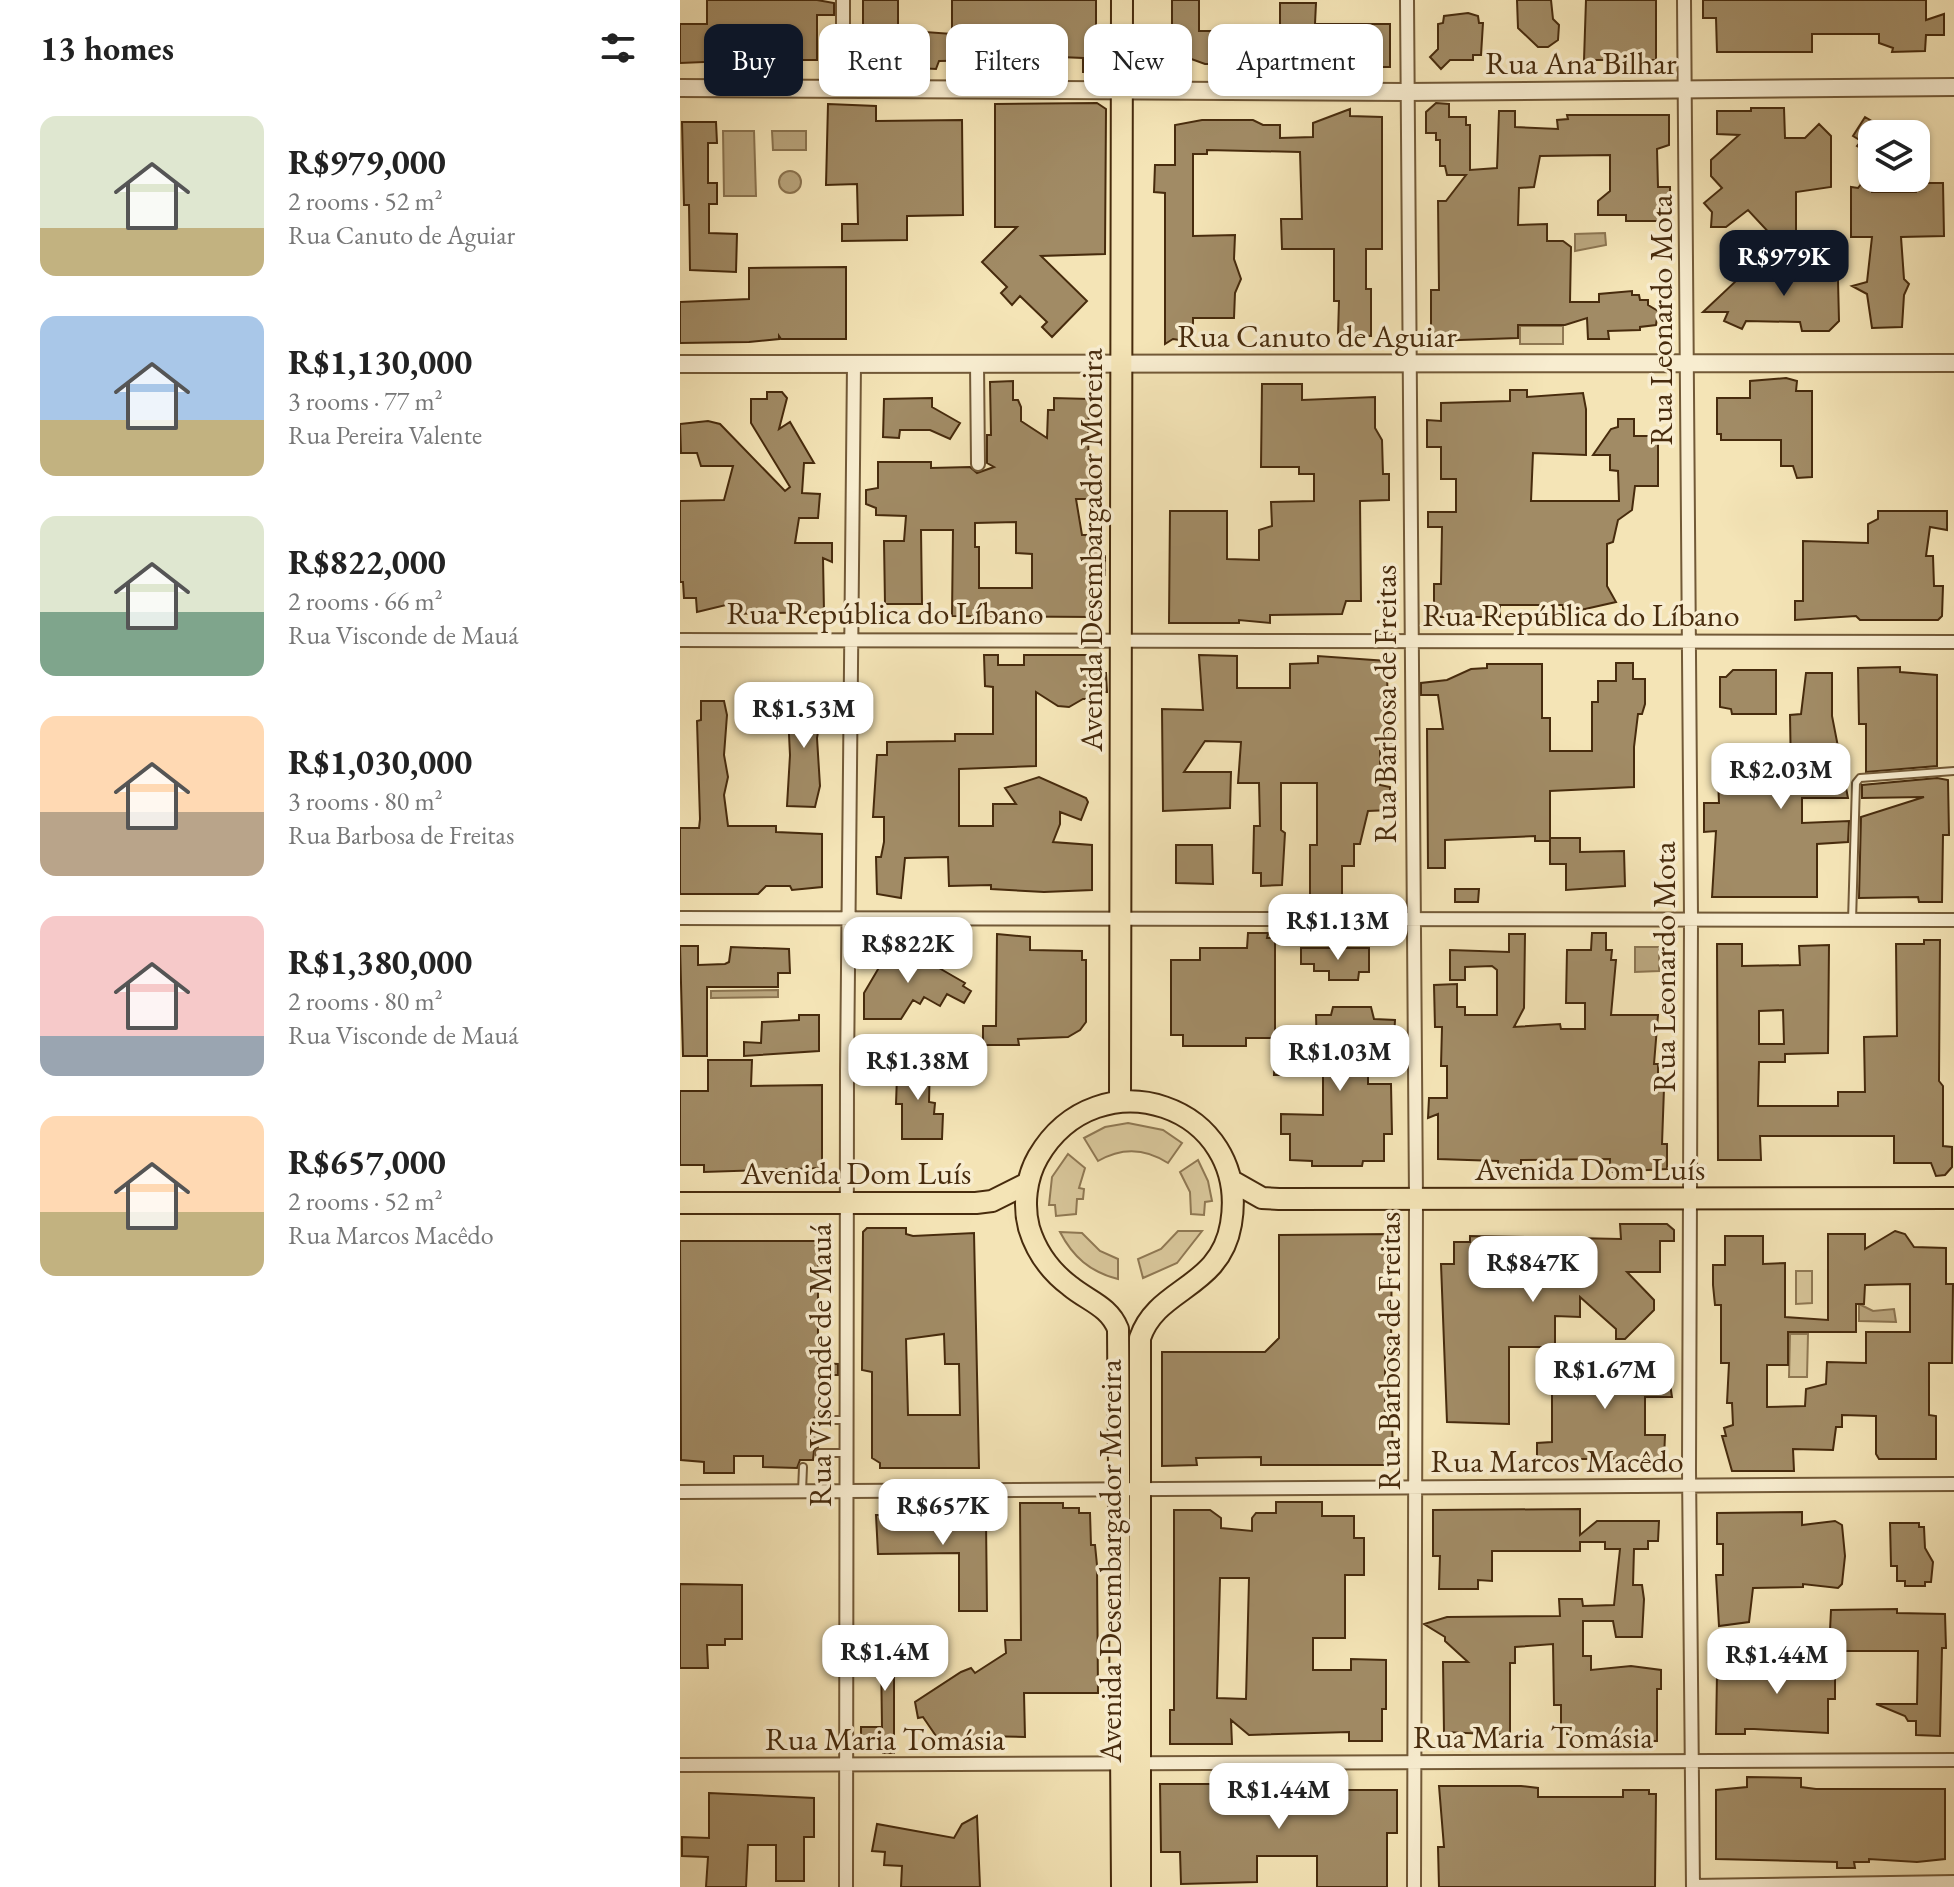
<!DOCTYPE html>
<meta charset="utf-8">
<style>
:root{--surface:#fff;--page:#f2f2f2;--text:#222;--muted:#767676;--accent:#111827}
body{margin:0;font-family:"EB Garamond",serif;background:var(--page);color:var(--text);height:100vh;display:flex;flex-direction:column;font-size:30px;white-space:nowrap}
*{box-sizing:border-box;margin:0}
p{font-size:26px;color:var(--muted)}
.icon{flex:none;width:44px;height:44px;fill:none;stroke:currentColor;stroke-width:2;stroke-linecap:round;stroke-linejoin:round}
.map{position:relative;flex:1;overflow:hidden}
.sheet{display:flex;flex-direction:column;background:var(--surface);width:680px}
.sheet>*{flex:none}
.banner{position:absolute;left:24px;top:24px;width:760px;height:72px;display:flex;gap:16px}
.tools{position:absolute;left:1178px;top:120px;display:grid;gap:16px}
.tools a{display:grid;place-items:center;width:72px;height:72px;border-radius:16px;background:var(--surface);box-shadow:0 2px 6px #0004;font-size:40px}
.price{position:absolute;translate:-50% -68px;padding:0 18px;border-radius:16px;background:#fff;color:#222;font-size:26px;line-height:52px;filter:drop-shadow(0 2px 4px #0008)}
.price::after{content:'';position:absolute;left:50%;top:48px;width:24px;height:18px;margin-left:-12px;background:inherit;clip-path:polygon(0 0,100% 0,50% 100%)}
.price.selected{background:var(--accent);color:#fff}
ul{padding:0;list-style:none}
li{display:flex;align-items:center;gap:24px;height:200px;padding:0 40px}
li span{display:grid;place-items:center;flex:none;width:224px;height:160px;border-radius:16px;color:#555}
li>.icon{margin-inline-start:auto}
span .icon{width:96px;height:96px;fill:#fffc;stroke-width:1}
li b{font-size:34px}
h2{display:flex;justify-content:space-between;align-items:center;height:96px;padding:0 40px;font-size:34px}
.tag{padding:0 28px;border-radius:16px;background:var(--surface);box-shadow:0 2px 6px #0004;font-size:28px;line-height:72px}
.tag.selected{background:var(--accent);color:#fff}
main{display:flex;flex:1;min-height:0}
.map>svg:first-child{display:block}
</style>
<main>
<section class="sheet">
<h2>13 homes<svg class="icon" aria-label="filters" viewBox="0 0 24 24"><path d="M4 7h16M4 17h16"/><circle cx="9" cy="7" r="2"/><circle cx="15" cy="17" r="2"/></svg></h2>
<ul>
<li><span style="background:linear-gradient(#dfe7d0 70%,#c2b280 0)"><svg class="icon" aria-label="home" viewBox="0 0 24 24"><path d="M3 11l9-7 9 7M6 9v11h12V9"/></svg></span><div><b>R$979,000</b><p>2 rooms · 52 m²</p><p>Rua Canuto de Aguiar</p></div></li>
<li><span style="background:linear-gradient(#a9c7e8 65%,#c2b280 0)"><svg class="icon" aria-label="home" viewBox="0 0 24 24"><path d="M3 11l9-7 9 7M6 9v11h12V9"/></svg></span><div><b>R$1,130,000</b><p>3 rooms · 77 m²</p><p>Rua Pereira Valente</p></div></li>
<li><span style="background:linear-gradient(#dfe7d0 60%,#7fa58c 0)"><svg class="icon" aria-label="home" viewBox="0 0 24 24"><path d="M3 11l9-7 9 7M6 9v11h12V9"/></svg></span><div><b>R$822,000</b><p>2 rooms · 66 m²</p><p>Rua Visconde de Mauá</p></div></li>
<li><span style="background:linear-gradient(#ffd9b3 60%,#b9a48a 0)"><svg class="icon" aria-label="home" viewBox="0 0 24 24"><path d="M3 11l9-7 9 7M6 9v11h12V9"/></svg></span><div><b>R$1,030,000</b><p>3 rooms · 80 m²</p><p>Rua Barbosa de Freitas</p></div></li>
<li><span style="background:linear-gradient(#f6c9c9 75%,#9aa5b1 0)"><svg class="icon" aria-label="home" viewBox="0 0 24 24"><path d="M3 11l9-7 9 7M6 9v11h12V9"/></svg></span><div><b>R$1,380,000</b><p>2 rooms · 80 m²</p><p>Rua Visconde de Mauá</p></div></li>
<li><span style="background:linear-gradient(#ffd9b3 60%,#c2b280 0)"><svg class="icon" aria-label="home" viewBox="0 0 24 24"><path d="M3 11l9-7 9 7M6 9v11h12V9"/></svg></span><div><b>R$657,000</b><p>2 rooms · 52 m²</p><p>Rua Marcos Macêdo</p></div></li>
</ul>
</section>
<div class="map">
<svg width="1274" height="1887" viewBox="0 0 1274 1887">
<rect width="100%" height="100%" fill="#f4e4b6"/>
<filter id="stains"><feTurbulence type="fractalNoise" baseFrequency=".0025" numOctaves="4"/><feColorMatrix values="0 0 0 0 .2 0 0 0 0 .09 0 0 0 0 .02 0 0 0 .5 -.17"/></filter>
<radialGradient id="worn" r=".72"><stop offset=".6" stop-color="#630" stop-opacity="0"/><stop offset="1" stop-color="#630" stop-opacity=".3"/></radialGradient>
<!-- green -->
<path fill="#d7c599" stroke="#8f7853" stroke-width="2" d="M840,326h43v18h-43z
M448,1123l35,7 19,13 -14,20c-23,-15 -46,-16 -70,-2l-14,-23 21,-11z
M388,1154l17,14 -6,20 5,1 -1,10h-6l-1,15 -20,2 -1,-11h-6l3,-28z
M518,1160l10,21 4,20 -7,1 -1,13 -13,-1 -1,-22 -10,-20z
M498,1231h24l-25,32 -34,15 -5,-19 23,-10z
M380,1232l22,1 18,18 18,8v20c-28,-7 -45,-22 -58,-47z
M1116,1271h16v32l-16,1z
M1110,1334h18l-1,43h-18z"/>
<!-- water -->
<path fill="#b9a57d" stroke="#8b7450" stroke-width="2" d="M43,131h31l2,65h-32z
M92,131h34v19h-33z
M99 182a11 11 0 1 1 22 0a11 11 0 1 1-22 0Z
M925,233l1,12 -31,6v-17z
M955,947h24v24l-24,1z
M98,990v7l-67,1v-7z
M1179,1304l14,7 21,-2 2,13 -37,-1z"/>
<!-- building -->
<path fill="#a18b65" stroke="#472b0d" stroke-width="2" fill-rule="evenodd" d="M27,0h110l17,3v12h-17v45h-70l-1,14 -17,-2 -1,-11 -48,2v-39h27z
M183,0h35v30l54,4v-34h144v72h-13v-14l-46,-2 -26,1 -3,10h-15l-2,-7 -52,1 -3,8 -73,-4z
M492,0h27v31h81v-28h36l-1,21h75v43h-65v-5h-45v-13h-30v15h-45l-33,-12z
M837,0h34l2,19 6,6 -1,15 -10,7h-10l-20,-19z
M906,0h70v60h-72z
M1023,0h223v20l18,-6v21h-18l-1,16 -33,1 1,-4 -14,-5v-9h-67v18h-95l-1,-34h-13z
M788,13l10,3 1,7h4l-2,32h-8v5h-23l-9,9 -11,-12 8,-8v-25l5,-1 1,-7z
M417,103l9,6 -1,145 -64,2 46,45 -35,36 -10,-10 5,-5 -27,-26 -8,9 -11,-12 6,-6 -25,-25 35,-35h-22v-123z
M756,103l13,1v13h17v8h4v45l27,-2 2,-57h16v16l43,2 -1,-9 11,-1 -1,-4h102v30l-12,4 1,38h12v34h-44v-6h-28v-14l12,-10v-36l-70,1 -6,31 -15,1 -1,37 29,-1v17h16l8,6 -1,55h29v-8l33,-3v4h7l1,5h8v5l10,6 -2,14 -16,2v3l-32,1 1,8h-21l-1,-21 -22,7h-47v13l-87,3v-51h8l-1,-89h8l20,-26h-19l-2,-9h-5v-26h-4v-7h-10v-21z
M148,104l48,2v15l86,-1 1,95 -56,1v24l-65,1v-17h16l-1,-40 -31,1z
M1071,108h33l1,30h20l14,-14 12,12v51l-35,5v46h-22l-26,-28 -22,17h-15l1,-15 -8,-9 18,-15 -11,-12v-16l28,-25 -22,-1v-23h34z
M670,109v7l32,1v132h-16v40h5v47l-33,-1 1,-34h-5v-52h-52l-1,-30h21l-2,-67 -93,-2v4h-14v82l42,-1 -1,24 7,20 -6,14 -1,25h-41v24l-20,-3 -8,5v-151l-11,-1 1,-27h20v-40l27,-5h51l10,5h17v13l33,-1v-14z
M1185,117l29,17h-22v21l-15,-9 4,-5 -8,-5z
M2,122h34l1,21h-9v40h9v21h-8v29l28,1 -1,38 -46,-2 -1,-65h-5z
M1192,170v22h44v-9h27l1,53 -43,1 3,42 5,5 -5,11 -2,32 -30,1 -5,-34 -15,-8 15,-4 5,-45h-21v-50l7,1z
M1104,264l50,1 -3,15h7l1,41 -10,10h-27l-2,-9 -54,-1 -4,8 -18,-8 4,-9h-25l35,-33 19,-7 3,4z
M166,267v72h-65l-2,-3v3l-30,3 -69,1v-41l69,-3v-31z
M1106,378l11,3 -1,10h16v86l-15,1 -4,-12h-12v-26h-60v-6h-4v-36h33v-17z
M333,381v19h5l3,7v14l26,17 1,-28h6v-12l35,1 -1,74h4l1,26h-17l6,36h18v21h5v19l-9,-1v43l-144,-1 1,-86h-32l1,74h-37l-1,-63h20l2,-25 -30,-1v-7l-10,-4v-14l12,-2v-26h53v6l39,-1 7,6 17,-6 -7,-4v-28h4l-1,-53zM336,522v31l16,1v34h-53v-41h-4v-24z
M582,384h40v16l73,-3v31l7,12 1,34h6v26l-29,1 1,100h-15l-4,13 -72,1v8l-31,-3v3h-70l1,-112h57v48l32,1v-30l13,-4 -1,-24 43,-1v-27h-15v-7h-38z
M830,390h17v7l56,-4 3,16v46l-53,-2 -2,48h88l-1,-30 -8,-1v-15h-17l18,-26 7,-2v-8h16v17h24v50h-23l-3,24 -14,10 -5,22 -6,2v42l9,16 -53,12v-9h-63v12h-66v-33h7l1,-57h-14v-15h28v-33h-15v-32h-14v-27l14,1v-18l69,-2z
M87,392h15l5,6 -8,31 11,-7 24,41h-10l-2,30 18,1 -2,24h-19l-4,25h37v19l-9,-4 1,54 -94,2v-10l-33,8 -1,-14h-12l-1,-16h-3v-81l44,-1 9,-34h-32l-4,-13h-16l-1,-29 28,-3 12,3 65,67 5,-4 -39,-64v-24h16z
M252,398v9l28,16 -10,16 -20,-9h-30l-1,8 -16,-1 1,-38z
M1198,511h69v19l-17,-3 -4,29h7l1,30h9l-1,30 -4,4h-78l-4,-4 -61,4v-19h8v-60l65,2v-19l10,-5z
M304,655h14v10h26v-10h73v18h9l1,19h-11v7h-13l-14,8 -11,-1 -22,-14v74l-77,3v57h34v-22h23l-11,-16 34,-11 47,21 2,4 -7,18 -21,-8v12l-7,18 39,3v45l-48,2 -53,-3v-4l-42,1 -1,-29 -43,1 -4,40 -24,-4 -1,-37h5l3,-15v-25h-11l4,-62h10v-13l68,-1v-7h38v-47l-8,-1z
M519,655l38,1v32h53v-24l28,-1v-7l69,5 1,76h7v14h-15v34l10,2v23l-22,1 -8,33h-6v22h-12v30l-32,-1v-50h7v-62h-36v47l4,3 -3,52 -21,1v-13h-8l1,-47h6l-1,-43h-21l3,-41 -36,-1 -21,31h47l-1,36 -67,3 -1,-102 41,1z
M936,663h17v16h12v25l-3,10h-4l-4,33v40l-84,4v50h-15v-5l-90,4v28h-17l-1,-139h16l-5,-34h-17v-12l26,-3 24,-11 16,-1v-4h55v54h8v33h42v-49h6v-21h18z
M1220,667v5l37,3v91l-71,6v-48h-7l-1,-56z
M1053,670h43v44h-44l-1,-5 -11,-2v-30h6z
M1126,673h26v43l16,82h-46v25l47,-2 -1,21 -31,2v53h-105l4,-66 -12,1v-29h15l-1,-24 73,-4 -1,-60 11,-1z
M107,693l30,1 4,20 -4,24 3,48 -5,21 -28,-1 3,-51z
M21,701h23l3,14 -3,40 4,22 -4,18 4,31h48v6l46,2v53l-30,3 -2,-4h-24l-8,8h-78v-66h19l1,-9 -3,-98 4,-1z
M1257,778l11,2 1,55h-6l-1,67h-23l-1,-5 -59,1 2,-81 63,-20 -62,1v-13z
M870,838h30v14l44,-1 1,35 -59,4v-26h-16z
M496,845h36l1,39 -37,-1z
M775,889h24l-1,13h-23z
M568,933h20l-1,5h8v100h-29v8h-63v-11h-12v-75h29v-12h47z
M912,933h14v17h6l-1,10h5l-5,55h47l-4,49h4v23l6,1 -2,56h5v25l-57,3v-13l-89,1v8l-23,-1v-6l-60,-2v-45l-10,4 1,-20h18v-32h-6l1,-39h-7l-1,-42 23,-1v23h8v8h32v-45l-5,-4 -27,1v13h-15v-30l59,2v-18h16l-1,74 -10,19 46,-3 1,5h24v-26h-19l1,-53h24z
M317,934l33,3v13l52,1v9h4v62l-6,8 -12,7 -50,2 1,6h-36v-19h13z
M1244,940h16l-1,141 4,5v60l9,1v20l-7,8 -9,1 -5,-13h-37v-27h-134l1,24h-43l-1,-216h25v22l58,-1 -1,-19 30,-1 -1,108 -43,1v8h-26l-1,44h80v-14h27l-1,-55 33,-1 -1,-92h28zM1103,1010l1,34h-25v-33z
M214,942l71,41 -2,3 8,5 -7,12 -17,-9 -7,12 -16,-9 -4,7 -7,-4 -12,19h-37v-26z
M0,946h18v19l27,-1 4,-2 2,-15 58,2 1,24h-12v14h-71v69h-24z
M621,948h68v24h-10l-1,8h-29v-9h-15v-7h-13z
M653,1007h38l3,12 21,1 -1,18 -38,4v25h12v17h23l1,50h-8v27h-21l-1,5h-50v-5l-22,-1v-26h-9v-20l42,1v-40h-49l1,-23h42l-1,-37h15z
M119,1015h20v36l-75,5v-14l17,1 1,-21 37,-2z
M28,1060h44l-1,26 71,-1v83l-118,4v-7h-24v-74h28z
M222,1060h28l-1,42 6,1 -1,11h9l-1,25h-40v-35h-6l1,-28h5z
M940,1224h47l7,6v11h-14v31h-33l27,28v10l-29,29h-9v-10l-36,-32v20l-25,-1v31h-46v77l-62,-2 -6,-158h13v-22h16v-6l151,3z
M187,1228h39v6l7,2 61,-3 5,235h-99v-5l-8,-5v-86l-10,-2 1,-138zM264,1334l1,30h14l1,51h-52l-2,-76z
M1215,1231l10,3 9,13 32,1v36h7l-1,79h-23v52l7,1v43h-57l-3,-5v-38l-34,-1v12h-6l-3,23 -40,-1 1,22h-62l-10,-35h4l-2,-8 9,-3 -1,-22h-5l2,-40h-8v-58h-6l-2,-20v-20h12v-29h38v28l22,-1v54l43,3v-86h37v15zM1230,1284v48h-44v31l-39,-1 -1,22 -20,5 -1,17 -38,1v-42h21v-33h68v-28h8l1,-19z
M712,1234l-1,114 -1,8 -5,-1v60h7l1,50h-132v-8l-65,1 1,7 -35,1v-114h103l14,-14v-103z
M0,1241h138v122l20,1v11h-20v39l-6,7 6,5v21l-4,4 -1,9h-13l-3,8 -34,-1v-11h-29v17h-30v-11l-23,-2z
M934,1360l53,4 5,33h-27v38h20l-1,24h-127v-16l15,-1v-77l62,-1z
M267,1502h14v18h25l1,91h-28v-58l-81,1 -2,-39h71z
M596,1502h46v14h32v22h10v37h-19v63h-32v32h38v-11l35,1v49h-4v32h-33v-9l-100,3 -18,-15 1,24h-62v-34h4v-200h36l11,8v10l31,3v-13l4,-5h20zM540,1578h29l-3,121 -29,-1z
M340,1503h43v5h16v5h11l1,32h4l2,20 1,128h-74l1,44 -48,-1 -14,10 -11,-10h-16l-13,-19 -5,1 -3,-16 46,-30 10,-4 4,5 31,-20 -1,-13h16z
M900,1509v26l17,-14h62l-1,20h-10v8h-14l-1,36h9l2,14 -2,38h-26l-3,-16h-30v35h8v14l40,-4 30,4v19h-4v52h-30v7h-27v-14h-39v-29h-7l-1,-61 -38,3v16h-5v72l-66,-3 -1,-70h25l-23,-21v-4l-21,-13 23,-7 113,-1 -1,-17h23l1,7 31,-1 6,-56h-15v-7h-25v9h-88v30l-14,-1v9h-39l1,-33h-7v-46z
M1122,1512v13l33,-4 7,4 3,31 -3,28 -4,4 -35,-4v3l-50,1 -4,34 -30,4 -3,-51h7v-31h-6v-31z
M1210,1523h29v4h5l1,21 8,14 -2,20h-6v4h-20v-5h-8v-15h-6z
M0,1584l62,1v54h-17v6h-18l1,23h-28z
M1217,1609v4l48,1 1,34h-4l-2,88 -24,-1v-14h-8l-3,-5 -29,-12h41l1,-53h-89l2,-41z
M195,1630h19v123h-11l-1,-12h-21v-14h21l-1,-70h-6z
M223,1630l19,1v27l-14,-1z
M1155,1651v48h-7v34l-74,-4h-9v5h-29l1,-60 4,-7 82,-2v-13z
M1067,1777l54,1v9l15,2h129v70l-28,3 -48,-3v3h-15l1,6h-18v-6l-121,-3v-69l31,-3z
M611,1778l52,1 4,11h50v43h-10v54h-70v-31h-60v26l-76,2 -1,-32h-19l-1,-68h68v8l30,-1 33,-3z
M759,1786h82l17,2v9h85v-7h26v4h7l-1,93h-216l-1,-40h6z
M29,1793l105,5v39h-10v44h-28v-36h-28l-2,42h-40l2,-30 -26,-1v-19l27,1z
M297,1816l3,71h-79l1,-21 -18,-1 1,-13 -13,-1 5,-27 77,14 8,-14z"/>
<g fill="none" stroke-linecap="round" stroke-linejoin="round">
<defs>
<path id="service" d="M1172,921l4,-138 4,-5 94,-7
M138,1420h28
M139,1453h26
M122,1491l1,-24"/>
<path id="minor" d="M727,0l9,1199 -2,688
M1004,0l7,918 -2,552 4,417
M163,86v-86
M297,364l1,100
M0,640l1274,2
M0,918l1274,2
M0,1492l1274,-8
M0,1765l1274,-5
M1013,1886l261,-4
M166,1887l1,-816 7,-707"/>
<path id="tertiary" d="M0,88l726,4 548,-5
M0,364l1274,-1"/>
<path id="primary" d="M440,1101l2,-1101
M552,1181l30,17 17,1 675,-1
M0,1203h296l16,-2 36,-18
M442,1887l-4,-558c-9,-23 -30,-28 -48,-43 -20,-15 -34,-35 -41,-58 -6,-23 -3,-50 9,-71 60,-103 213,-52 193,67 -11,65 -74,63 -91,114v549"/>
</defs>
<!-- service casing -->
<use href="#service" stroke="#725937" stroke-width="10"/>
<!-- minor casing -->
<use href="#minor" stroke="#725937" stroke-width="16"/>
<!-- tertiary casing -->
<use href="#tertiary" stroke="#725937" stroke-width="20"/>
<!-- primary casing -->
<use href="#primary" stroke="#472b0d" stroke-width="24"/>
<!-- service -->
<use href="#service" stroke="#f8edd0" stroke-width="6"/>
<!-- minor -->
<use href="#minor" stroke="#f8edd0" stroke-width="12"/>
<!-- tertiary -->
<use href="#tertiary" stroke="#f8edd0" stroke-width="16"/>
<!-- primary -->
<use href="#primary" stroke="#f4e4b6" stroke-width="20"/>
</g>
<g text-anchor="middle" stroke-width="7" stroke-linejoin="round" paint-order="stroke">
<!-- street labels -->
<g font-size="32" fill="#472b0d" stroke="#f8edd0">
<text x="901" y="74">Rua Ana Bilhar</text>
<text transform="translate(981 320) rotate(-90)" y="11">Rua Leonardo Mota</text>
<text x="637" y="347">Rua Canuto de Aguiar</text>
<text transform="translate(411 550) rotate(-90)" y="11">Avenida Desembargador Moreira</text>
<text x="205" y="624">Rua República do Líbano</text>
<text x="901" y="626">Rua República do Líbano</text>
<text transform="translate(705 704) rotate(-90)" y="11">Rua Barbosa de Freitas</text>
<text transform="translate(984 967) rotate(-90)" y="11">Rua Leonardo Mota</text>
<text x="910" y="1180">Avenida Dom Luís</text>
<text x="176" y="1184">Avenida Dom Luís</text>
<text transform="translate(709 1351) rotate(-90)" y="11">Rua Barbosa de Freitas</text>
<text transform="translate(140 1365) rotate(-90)" y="11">Rua Visconde de Mauá</text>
<text x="877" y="1472">Rua Marcos Macêdo</text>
<text transform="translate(430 1561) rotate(-90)" y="11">Avenida Desembargador Moreira</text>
<text x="853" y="1748">Rua Maria Tomásia</text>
<text x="205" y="1750">Rua Maria Tomásia</text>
</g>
</g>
<rect width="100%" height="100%" filter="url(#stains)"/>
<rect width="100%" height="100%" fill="url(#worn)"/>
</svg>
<div class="tools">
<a><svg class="icon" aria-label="layers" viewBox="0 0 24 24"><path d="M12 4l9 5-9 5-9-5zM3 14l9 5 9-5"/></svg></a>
</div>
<b class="price selected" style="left:1104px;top:298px">R$979K</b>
<b class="price" style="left:124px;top:750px">R$1.53M</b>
<b class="price" style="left:1101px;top:811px">R$2.03M</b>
<b class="price" style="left:658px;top:962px">R$1.13M</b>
<b class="price" style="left:228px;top:985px">R$822K</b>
<b class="price" style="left:660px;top:1093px">R$1.03M</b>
<b class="price" style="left:238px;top:1102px">R$1.38M</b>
<b class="price" style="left:853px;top:1304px">R$847K</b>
<b class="price" style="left:925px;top:1411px">R$1.67M</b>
<b class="price" style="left:263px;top:1547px">R$657K</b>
<b class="price" style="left:205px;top:1693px">R$1.4M</b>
<b class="price" style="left:1097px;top:1696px">R$1.44M</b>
<b class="price" style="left:599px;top:1831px">R$1.44M</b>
<div class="banner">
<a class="tag selected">Buy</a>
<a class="tag">Rent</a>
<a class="tag">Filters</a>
<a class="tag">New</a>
<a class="tag">Apartment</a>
</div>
</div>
</main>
